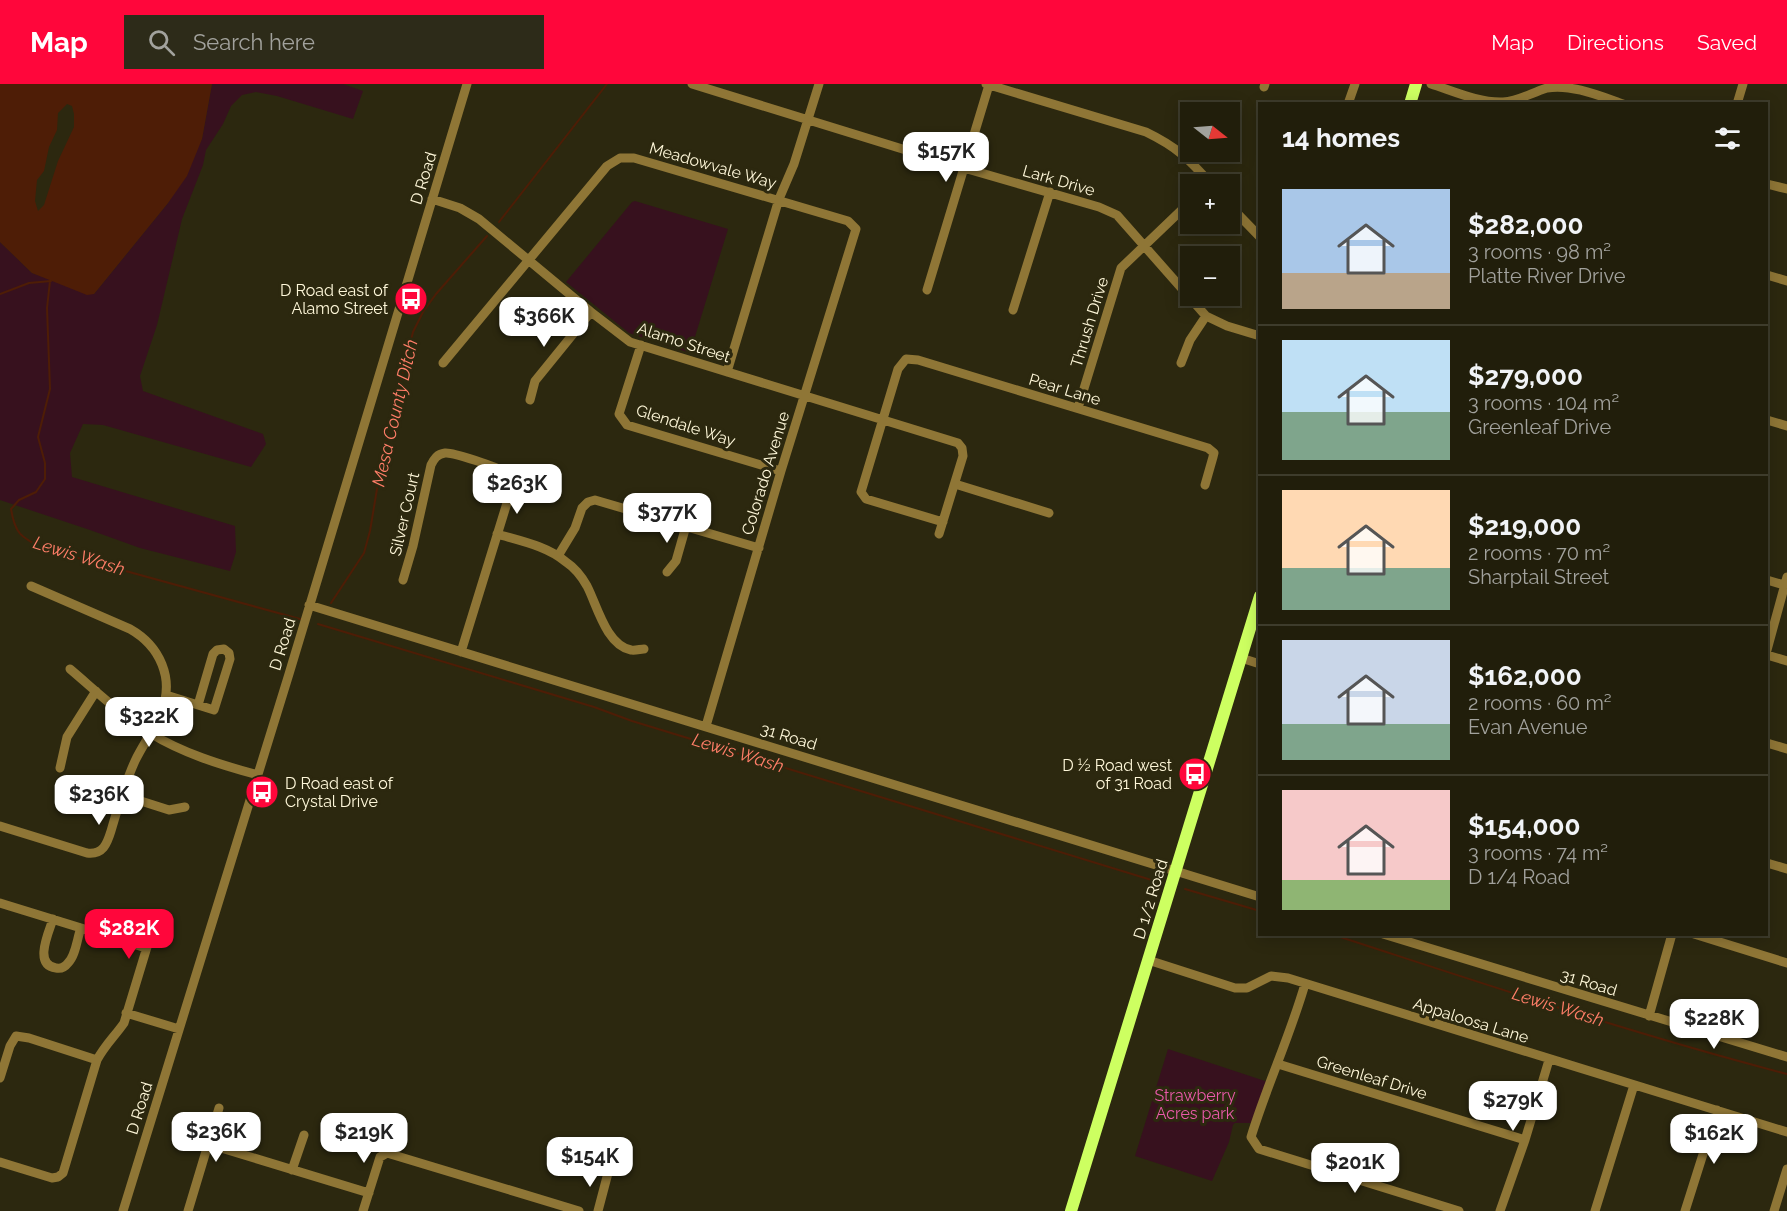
<!DOCTYPE html>
<meta charset="utf-8">
<style>
:root{--surface:#211e0b;--page:#2d2b19;--text:#f1f3f6;--muted:#a2a29d;--line:#3e3c2c;--accent:#ff063b}
body{margin:0;font-family:Raleway,sans-serif;background:var(--page);color:var(--text);height:100vh;display:flex;flex-direction:column;font-size:22px;white-space:nowrap}
*{box-sizing:border-box;margin:0}
p{font-size:20px;color:var(--muted)}
.icon{flex:none;width:33px;height:33px;fill:none;stroke:currentColor;stroke-width:2;stroke-linecap:round;stroke-linejoin:round}
.map{position:relative;flex:1;overflow:hidden}
.sheet{position:absolute;left:1258px;top:18px;width:510px;height:834px;display:flex;flex-direction:column;background:var(--surface);border-radius:0px;box-shadow:0 3px 15px #0003,0 0 0 2px var(--line)}
.sheet>*{flex:none}
.needle{width:39px;rotate:107deg}
.tools{position:absolute;left:1180px;top:18px;display:grid;gap:12px}
.tools a{display:grid;place-items:center;width:60px;height:60px;border-radius:0px;background:var(--surface);box-shadow:0 3px 15px #0003,0 0 0 2px var(--line);font-size:30px}
.price{position:absolute;translate:-50% -51px;padding:0 14px;border-radius:12px;background:#fff;color:#222;font-size:20px;line-height:39px;filter:drop-shadow(0 2px 3px #0008)}
.price::after{content:'';position:absolute;left:50%;top:36px;width:18px;height:14px;margin-left:-9px;background:inherit;clip-path:polygon(0 0,100% 0,50% 100%)}
.price.on{background:var(--accent);color:#fff}
ul{padding:0;list-style:none}
li{display:flex;align-items:center;gap:18px;height:150px;padding:0 24px}
li+li{border-top:2px solid var(--line)}
li span{display:grid;place-items:center;flex:none;width:168px;height:120px;border-radius:0px;color:#555}
li>.icon{margin-inline-start:auto}
span .icon{width:72px;height:72px;fill:#fffc;stroke-width:1}
li b{font-size:26px}
h2{display:flex;justify-content:space-between;align-items:center;height:72px;padding:0 24px;font-size:26px}
header{display:flex;align-items:center;gap:36px;box-sizing:border-box;height:84px;padding:0 30px;background:var(--accent);color:#fff}
header strong{font-size:28px}
nav{display:flex;gap:33px;margin-inline-start:auto;font-size:21px}
.search{width:420px;height:54px;background:var(--page);display:flex;align-items:center;gap:15px;box-sizing:border-box;padding:0 21px;border-radius:0px;color:var(--muted);font-size:22px}
.map>svg:first-child{display:block}
</style>
<header>
<strong>Map</strong>
<div class="search"><svg class="icon" aria-label="search" viewBox="0 0 24 24"><circle cx="10" cy="10" r="6"/><path d="M15 15l6 6"/></svg>Search here</div>
<nav><a>Map</a><a>Directions</a><a>Saved</a></nav>
</header>
<div class="map">
<svg width="1787" height="1127" viewBox="0 0 1787 1127">
<rect width="100%" height="100%" fill="#2c280f"/>
<!-- green -->
<path fill="#37111e" d="M212,0h131l20,7 -10,28 -76,-23 -21,-4 -14,3 -11,11 -8,18 -17,26 -3,15 -21,54 -25,106 -17,51 3,15 120,43 3,10 -15,23 -148,-42 -20,-1 -13,29 2,24 163,49 1,26 -6,19 -90,-23 -50,-18 -90,-30v-258l32,31 62,21 74,-91 34,-64z
M635,117l93,28 -38,124 -61,-20 -63,-51 66,-80z
M1168,965l100,33 -17,41h-16l-2,2 -4,17 -17,39 -77,-25z"/>
<!-- water -->
<path fill="#4e1d06" fill-rule="evenodd" d="M0,0h212l-10,55 -15,37 -19,27 -74,91 -7,1 -55,-22 -32,-31zM67,20l5,2 2,8v13l-16,34 -14,44 -6,6 -3,-10 2,-21 7,-9 5,-24 8,-17 1,-17z"/>
<g fill="none" stroke-linecap="round" stroke-linejoin="round">
<!-- stream -->
<path stroke="#4e1d06" stroke-width="2" d="M499,138l108,-138
M50,197l-3,27 3,81 -12,48 7,26v16l-9,13 -17,8 -8,9c4,25 10,28 31,39l258,71
M0,210l29,-11 22,-2
M331,519l33,-50 6,-22 14,-84 29,-115 10,-20 13,-18 51,-58
M318,540l276,83 38,14 526,161
M1185,805l75,22
M1331,850c151,49 302,100 456,140"/>
<!-- minor -->
<path stroke="#8f7636" stroke-width="9" d="M692,0l272,84 135,39 18,8 89,101 21,10 33,10
M986,0l160,48c31,15 43,27 65,52
M1431,0c22,7 48,19 72,18 16,-1 28,-9 44,-14 25,-4 53,8 76,16
M1264,3l1,-3
M1348,20l7,-20
M1737,20l6,-20
M1767,100l20,5
M432,115l28,9 19,11 112,93 39,30 328,101 4,5 1,8 -24,78
M1230,122l30,31
M1767,191l20,6
M927,206l62,-205
M1013,226l37,-118
M641,261l-22,69 8,11 154,46
M443,279l164,-197 13,-8h14l214,63 8,8 -75,242 -75,255
M1181,279l9,-23 16,-24
M727,288l52,-173 15,-35 25,-80
M530,316l5,-19 56,-69
M1078,324l43,-140 70,-67
M1767,336l20,6
M955,400l94,29
M943,438l-77,-23 -5,-7 37,-123 8,-10 12,1 290,88 6,5 -1,4 -8,28
M497,450c24,7 50,12 69,28 9,6 16,15 21,24 10,19 19,59 44,64 3,1 10,-1 13,-1
M558,472l17,-28 7,-20 6,-6 7,-2 164,48
M667,488l9,-11 10,-35
M403,496l10,-34 18,-81c3,-6 6,-11 14,-12 8,-1 52,14 60,19l6,10v8l-50,162
M1767,496l17,5
M309,521l951,292
M1767,566l20,-73
M1767,571l20,6
M1241,574l19,6
M70,585c26,22 51,46 80,64 32,20 71,32 108,42
M166,611l48,15 16,-51 -1,-6 -5,-4 -7,1 -4,4 -15,51
M1767,659l20,6
M60,684l7,-31 29,-46
M122,711l47,15 16,-3
M0,742l87,27c16,2 20,-9 24,-22 7,-24 14,-48 24,-70 8,-17 20,-32 26,-49 14,-33 -1,-66 -31,-83l-99,-43
M1767,779l20,6
M0,819l146,45
M53,835c-4,13 -20,46 3,49 5,1 9,-1 12,-5 8,-8 9,-25 13,-35
M1383,850l404,123
M1694,850l93,29
M1148,876l87,28h12l24,-12 17,2 499,154
M1305,900c-15,52 -38,101 -54,153l8,12 200,62
M126,929l53,16
M1649,932l23,-82
M1278,980l247,76
M0,994l10,-32 6,-10 13,2 68,22
M208,1060l161,49
M0,1078l52,16 6,-1 5,-4 34,-113c8,-15 18,-24 27,-37l33,-109
M292,1086l12,-35
M123,1127l166,-537 178,-590
M188,1127l31,-103
M363,1127l17,-54 7,-4 192,58
M598,1127l10,-38
M1500,1127l25,-71 24,-80
M1595,1127l39,-126
M1685,1127l32,-101
M1774,1127l13,-42"/>
<!-- major -->
<path stroke="#cdff61" stroke-width="12" d="M1410,20l6,-20
M1071,1127l189,-615"/>
</g>
<!-- icons -->
<defs>
<symbol id="bus-disc" viewBox="-11 -11 22 22"><circle r="9.5" fill="#ff063b" stroke="#2c280f"/><path d="M-5-6H5V4H4V6H2V4H-2V6H-4V4H-5ZM-3.5-4V0h7V-4ZM-3.5 1.2v1.5H-2V1.2ZM2 1.2v1.5H3.5V1.2Z" fill="#fff"/></symbol>
</defs>
<g fill-rule="evenodd">
<use href="#bus-disc" x="392" y="196" width="38" height="38"/>
<use href="#bus-disc" x="1176" y="671" width="38" height="38"/>
<use href="#bus-disc" x="243" y="689" width="38" height="38"/>
</g>
<g text-anchor="middle" stroke-width="6" stroke-linejoin="round" paint-order="stroke">
<!-- street labels -->
<g font-size="16" fill="#fff8da" stroke="#2c280f">
<text transform="translate(713 81) rotate(16)" y="6">Meadowvale Way</text>
<text transform="translate(423 94) rotate(-73)" y="6">D Road</text>
<text transform="translate(1059 96) rotate(16)" y="6">Lark Drive</text>
<text transform="translate(1089 238) rotate(-73)" y="6">Thrush Drive</text>
<text transform="translate(684 258) rotate(18)" y="6">Alamo Street</text>
<text transform="translate(1065 305) rotate(17)" y="6">Pear Lane</text>
<text transform="translate(686 341) rotate(18)" y="6">Glendale Way</text>
<text transform="translate(765 389) rotate(-73)" y="6">Colorado Avenue</text>
<text transform="translate(404 430) rotate(-77)" y="6">Silver Court</text>
<text transform="translate(282 560) rotate(-73)" y="6">D Road</text>
<text transform="translate(789 652) rotate(17)" y="6">31 Road</text>
<text transform="translate(1150 815) rotate(-73)" y="6">D 1/2 Road</text>
<text transform="translate(1589 898) rotate(17)" y="6">31 Road</text>
<text transform="translate(1471 936) rotate(17)" y="6">Appaloosa Lane</text>
<text transform="translate(1372 993) rotate(17)" y="6">Greenleaf Drive</text>
<text transform="translate(139 1024) rotate(-73)" y="6">D Road</text>
</g>
<!-- poi labels -->
<g font-size="16" fill="#fff8da" stroke="#2c280f" text-anchor="end">
<text x="388" y="212">D Road east of<tspan x="388" dy="18">Alamo Street</tspan></text>
<text x="1172" y="687">D ½ Road west<tspan x="1172" dy="18">of 31 Road</tspan></text>
<text x="285" y="705" text-anchor="start">D Road east of<tspan x="285" dy="18">Crystal Drive</tspan></text>
</g>
<!-- park labels -->
<g font-size="16" fill="#eb5aab" stroke="#2c280f">
<text x="1195" y="1017">Strawberry<tspan x="1195" dy="18">Acres park</tspan></text>
</g>
<!-- water labels -->
<g font-size="18" font-style="italic" fill="#ff7e68" stroke="#2c280f">
<text transform="translate(395 329) rotate(-77)" y="6">Mesa County Ditch</text>
<text transform="translate(79 472) rotate(17)" y="6">Lewis Wash</text>
<text transform="translate(738 669) rotate(17)" y="6">Lewis Wash</text>
<text transform="translate(1558 923) rotate(17)" y="6">Lewis Wash</text>
</g>
</g>
</svg>
<div class="tools">
<a><svg class="needle" viewBox="-14 -14 28 28"><path d="M0-13l5 13h-10z" fill="#e53935"/><path d="M0 13l5-13h-10z" fill="#a2a29d"/></svg></a>
<a>+</a>
<a>−</a>
</div>
<b class="price" style="left:946px;top:99px">$157K</b>
<b class="price" style="left:544px;top:264px">$366K</b>
<b class="price" style="left:517px;top:431px">$263K</b>
<b class="price" style="left:667px;top:460px">$377K</b>
<b class="price" style="left:149px;top:664px">$322K</b>
<b class="price" style="left:99px;top:742px">$236K</b>
<b class="price on" style="left:129px;top:876px">$282K</b>
<b class="price" style="left:1714px;top:966px">$228K</b>
<b class="price" style="left:1513px;top:1048px">$279K</b>
<b class="price" style="left:216px;top:1079px">$236K</b>
<b class="price" style="left:364px;top:1080px">$219K</b>
<b class="price" style="left:1714px;top:1081px">$162K</b>
<b class="price" style="left:590px;top:1104px">$154K</b>
<b class="price" style="left:1355px;top:1110px">$201K</b>
<section class="sheet">
<h2>14 homes<svg class="icon" aria-label="filters" viewBox="0 0 24 24"><path d="M4 7h16M4 17h16"/><circle cx="9" cy="7" r="2"/><circle cx="15" cy="17" r="2"/></svg></h2>
<ul>
<li><span style="background:linear-gradient(#a9c7e8 70%,#b9a48a 0)"><svg class="icon" aria-label="home" viewBox="0 0 24 24"><path d="M3 11l9-7 9 7M6 9v11h12V9"/></svg></span><div><b>$282,000</b><p>3 rooms · 98 m²</p><p>Platte River Drive</p></div></li>
<li><span style="background:linear-gradient(#bfe0f5 60%,#7fa58c 0)"><svg class="icon" aria-label="home" viewBox="0 0 24 24"><path d="M3 11l9-7 9 7M6 9v11h12V9"/></svg></span><div><b>$279,000</b><p>3 rooms · 104 m²</p><p>Greenleaf Drive</p></div></li>
<li><span style="background:linear-gradient(#ffd9b3 65%,#7fa58c 0)"><svg class="icon" aria-label="home" viewBox="0 0 24 24"><path d="M3 11l9-7 9 7M6 9v11h12V9"/></svg></span><div><b>$219,000</b><p>2 rooms · 70 m²</p><p>Sharptail Street</p></div></li>
<li><span style="background:linear-gradient(#c9d6e8 70%,#7fa58c 0)"><svg class="icon" aria-label="home" viewBox="0 0 24 24"><path d="M3 11l9-7 9 7M6 9v11h12V9"/></svg></span><div><b>$162,000</b><p>2 rooms · 60 m²</p><p>Evan Avenue</p></div></li>
<li><span style="background:linear-gradient(#f6c9c9 75%,#8fb573 0)"><svg class="icon" aria-label="home" viewBox="0 0 24 24"><path d="M3 11l9-7 9 7M6 9v11h12V9"/></svg></span><div><b>$154,000</b><p>3 rooms · 74 m²</p><p>D 1/4 Road</p></div></li>
</ul>
</section>
</div>
